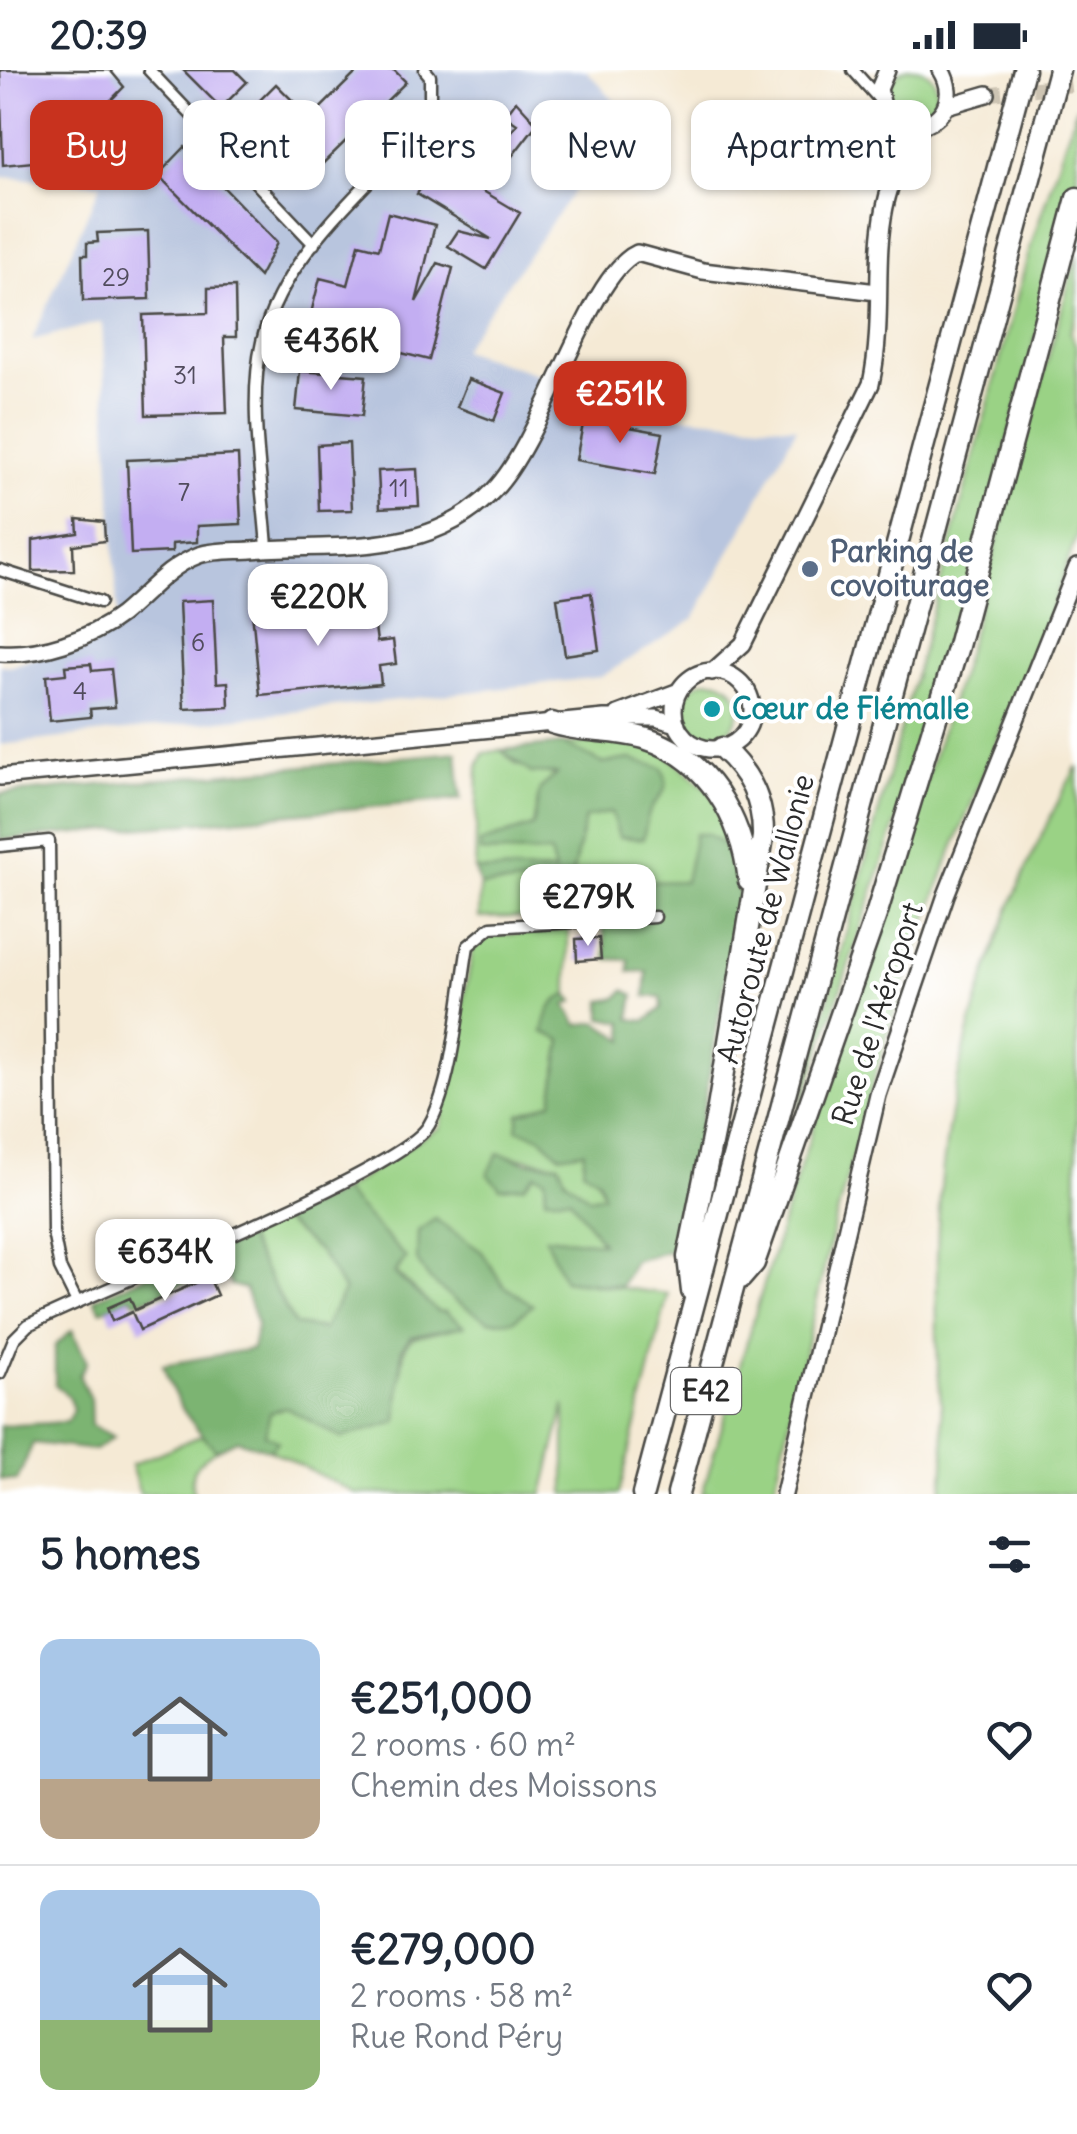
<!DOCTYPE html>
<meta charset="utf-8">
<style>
:root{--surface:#fff;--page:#f6f6f7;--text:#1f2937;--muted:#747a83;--line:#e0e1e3;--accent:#c8321e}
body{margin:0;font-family:Delius,sans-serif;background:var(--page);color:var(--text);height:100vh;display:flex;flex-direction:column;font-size:38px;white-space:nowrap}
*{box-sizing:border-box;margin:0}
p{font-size:32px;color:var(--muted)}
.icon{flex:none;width:55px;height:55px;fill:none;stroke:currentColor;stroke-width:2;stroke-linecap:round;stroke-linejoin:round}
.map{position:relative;height:1424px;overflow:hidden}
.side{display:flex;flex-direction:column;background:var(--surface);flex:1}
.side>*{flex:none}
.banner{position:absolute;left:30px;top:30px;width:1018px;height:90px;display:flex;gap:20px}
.price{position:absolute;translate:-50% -85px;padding:0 22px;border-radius:20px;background:#fff;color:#222;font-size:32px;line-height:65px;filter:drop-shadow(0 2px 5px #0008)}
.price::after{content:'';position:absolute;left:50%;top:60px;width:30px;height:22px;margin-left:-15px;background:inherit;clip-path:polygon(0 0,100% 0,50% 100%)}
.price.current{background:var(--accent);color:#fff}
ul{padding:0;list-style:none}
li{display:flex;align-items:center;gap:30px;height:250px;padding:0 40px}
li+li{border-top:2px solid var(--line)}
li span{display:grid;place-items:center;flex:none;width:280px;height:200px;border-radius:20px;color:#555}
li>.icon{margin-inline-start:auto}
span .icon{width:120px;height:120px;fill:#fffc;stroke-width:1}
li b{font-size:42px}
h2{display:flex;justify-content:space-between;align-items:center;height:120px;padding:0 40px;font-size:42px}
.chip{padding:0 35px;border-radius:20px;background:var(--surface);box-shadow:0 2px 8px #0004;font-size:35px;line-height:90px}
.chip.current{background:var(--accent);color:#fff}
.status{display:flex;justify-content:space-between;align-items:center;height:70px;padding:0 50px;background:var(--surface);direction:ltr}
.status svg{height:28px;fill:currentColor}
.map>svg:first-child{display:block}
</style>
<div class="status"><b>20:39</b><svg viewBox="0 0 49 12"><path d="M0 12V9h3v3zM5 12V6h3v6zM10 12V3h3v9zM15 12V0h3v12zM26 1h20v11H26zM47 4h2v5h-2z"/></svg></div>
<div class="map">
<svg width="1077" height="1424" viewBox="0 0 1077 1424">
<rect width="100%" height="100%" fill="#fff"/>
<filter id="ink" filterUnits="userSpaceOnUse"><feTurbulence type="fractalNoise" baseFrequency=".01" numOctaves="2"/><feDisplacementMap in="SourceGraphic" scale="20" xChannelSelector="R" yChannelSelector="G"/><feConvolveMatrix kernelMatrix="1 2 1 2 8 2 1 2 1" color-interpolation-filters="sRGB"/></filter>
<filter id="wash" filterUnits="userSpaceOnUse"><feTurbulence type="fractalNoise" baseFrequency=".0048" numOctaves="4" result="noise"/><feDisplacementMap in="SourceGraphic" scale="40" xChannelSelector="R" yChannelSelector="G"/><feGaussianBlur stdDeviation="2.25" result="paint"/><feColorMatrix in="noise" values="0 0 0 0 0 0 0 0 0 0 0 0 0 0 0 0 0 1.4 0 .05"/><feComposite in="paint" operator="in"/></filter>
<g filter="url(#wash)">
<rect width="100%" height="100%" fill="#f5ead5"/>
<!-- industrial -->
<path fill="#b8c5de" d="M0,0h586l42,45 -167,235 206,65 130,12 -103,192 -93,58 -601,68v-80l12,1 106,-36 -16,-308 -70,18 69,-156 -101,-7z"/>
<!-- green -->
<path fill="#9ad285" stroke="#627e58" stroke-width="2.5" d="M889 22a24 24 0 1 1 48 0a24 24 0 1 1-48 0Z
M1077,36v79l-135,499 -152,458 240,-894z
M1077,184v58l-7,21 7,14v188l-25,73 -105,255 -61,174 -53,192 -60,265h-71l81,-274 177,-545z
M683 638a28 28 0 1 1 56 0a28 28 0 1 1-56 0Z
M623,670l35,7 55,47 24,59 -30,-19 -22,48 -46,33 -160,3 1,-32 91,-6 14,-62 27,-6 18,-53 -28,4 -39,-19z
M501,680l16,15 41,8 -18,16 -7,37 -52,17v9l70,1 5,19 -81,-2 3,-104 6,-13z
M1077,696v728h-136c8,-41 -1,-87 -3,-129 -2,-35 -1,-71 -1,-106 2,-174 57,-342 140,-493z
M568,859v65l-9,5 -16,33 19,8 -10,62 -32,12 39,41 25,-5 20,45 -14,3 -24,-18 -7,-16 -61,-10 47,23 1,21 24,-1 33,47 -57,-7 18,43 104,14 -49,200h-54v-89l-22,89h-186l-87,-44 7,-9 -13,-7 6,-21 16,-6 55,31 55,-40c16,-69 -8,-53 66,-72l-16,-14 -11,-1 -39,-38 9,-15 -63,-68c35,-18 63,-46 98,-62l33,-179 9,-12z
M280,1149l40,33 24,39 -21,38 -28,-4 -51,-92z
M202,1365l14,15c-19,14 -29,19 -22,44h-54l-9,-29z"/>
<!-- forest -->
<path fill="#7bb472" stroke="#53704e" stroke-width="2.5" d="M563,674l39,19 28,-4 32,9c12,25 -5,26 -13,45 -3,8 -4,18 -6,26l-24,-2 -8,-25 -26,6 -14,62 -91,6 -5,-16 80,2 -5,-19 -70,-1v-9l53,-17 7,-37 17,-15 -26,-1 -30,-23z
M457,682l4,47 -461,41v-46z
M695,764h12l30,19 2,46 -59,349 -46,13 -13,25 -57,-6 -19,-43 57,6 -32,-45h-24l-1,-20 -10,-4 -11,12 -24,2 -12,-14 10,-21 28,9 33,2 7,16 24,18 13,-3 -4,-15 -16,-11 1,-18 -25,4 -18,-18 -24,-8 2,-15 33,-12 10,-62 -19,-8c4,-19 6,-29 25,-38l6,7 -8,4 12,20 19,-3 28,18 -2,-18 -21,-4v-17l16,-3 6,-8 10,5 -4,24 16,2 16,-13 -1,-11 -16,-1 2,-25 -18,1v-12l-22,-1 -4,-33 37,-2 -2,-42 47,-1z
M343,1121l63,67 -12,15 43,38 9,1 18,14 -53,11 -9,11 -5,74 -56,16 -56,-31 -15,6 -5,21 13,7 -8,9 -33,-10 -21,10c-29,-32 -39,-43 -53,-85l89,-16 5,-25 -12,-35 -14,-4 -9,-17 -86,35 -5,-6 -30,14 -7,-12 150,-66 51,92 28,4 21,-38 -24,-39 -40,-33z
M435,1149l47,33 21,33 30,20 -19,15 -25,1 -35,-21 -25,-21 -12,-18 1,-30z
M72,1260l15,32 -8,13 11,24 1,26 23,12 -19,13 -62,-7 -16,38 -17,-2v-53l67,-4 6,-13 -5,-13 -13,-11v-39z"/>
<g id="blocks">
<!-- building -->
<path fill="#c3aef2" d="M0,0h110l14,17 -25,25 33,36 -24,22 -13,-14 -92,9z
M183,0h52l12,12 -26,26z
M359,0h35l12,12 -105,103 -29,-29z
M276,14l19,19 -40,40 -19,-19z
M516,31l21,23 -35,45 -12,-8 27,-37 -12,-8z
M185,77l92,96 -18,34 -101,-102z
M436,93l84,50 -34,56 -38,-23 10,-15 33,8 -74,-45z
M388,143l47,12 -19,77 22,-39 15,5 -24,92 -122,-31 13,-51 28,7 11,-41 20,5z
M148,161l2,68 -67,2 -1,-46h5v-12l11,-1 -1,-9z
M235,217l1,50h-12l3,76 -81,2 -3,-100 65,-2v-25z
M300,301l66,5 -4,40 -66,-6z
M468,309l37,14 -11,28 -37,-14z
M584,349l79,14 -8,41 -79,-14z
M349,373l3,67 -33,1 -2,-66z
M238,385l3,69 -44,2v16l-25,2v8l-41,2 -4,-94z
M417,399l2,37 -39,2 -2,-37z
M77,449l27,3 1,19 -32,4 1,25 -41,1v-31l45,-7z
M591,523l8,57 -34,5 -8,-57z
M213,530l4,83 11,-1 1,25 -45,2 -5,-107z
M363,532l2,17h9l3,23 16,-2 3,24 -17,2 2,18 -121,11 -8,-84z
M91,594l1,7 19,-2 4,38 -25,2 1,8 -41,4 -4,-45 20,-2 -1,-8z
M599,868l2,21 -24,2 -1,-22z
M209,1207l8,18 -77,35 -8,-18 -20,9 -5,-13 23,-10 5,12z"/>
</g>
</g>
<g filter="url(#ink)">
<use href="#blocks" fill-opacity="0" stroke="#494844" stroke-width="2.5"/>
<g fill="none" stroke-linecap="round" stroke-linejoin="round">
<!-- secondary-tunnel -->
<path stroke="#cdc4b3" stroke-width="15" stroke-dasharray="15 8" stroke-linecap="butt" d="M987,24l90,-10"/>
<defs>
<path id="street" d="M149,0l165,174
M853,0l26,29
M267,478c-4,-65 -20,-142 -5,-206 21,-90 110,-158 168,-225v-41l-5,-6
M0,500l100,32
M0,776l49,-5 4,391 7,36 16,32
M0,1303l14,-34 14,-14c68,-35 374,-153 401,-200 25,-44 30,-128 39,-179l23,-19 164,-10"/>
<path id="secondary" d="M887,0l-8,19 5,22 27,16c32,-2 47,-30 30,-57
M946,36l41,-12
M0,583c39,3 90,-14 121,-38 26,-21 46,-48 78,-60 15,-5 36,-4 52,-5 85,-7 179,9 243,-60 51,-53 94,-215 143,-237l66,18 174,21
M674 640a39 39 0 1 1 78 0a39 39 0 1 1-78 0Z
M712,602l31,-28 128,-260c20,-94 -14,-172 51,-258
M618,644l61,-23
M0,707l604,-59h52l21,6
M784,1424l94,-399 68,-200 131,-328"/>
<path id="highway" d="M552,653c30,10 61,6 92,15 64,19 98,80 105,143
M741,1208l13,-15 123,-351 81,-266 119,-448
M692,1221l-4,-34 29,-143 46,-277c1,-36 -14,-65 -41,-89
M643,1424l381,-1424
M678,1424l381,-1424"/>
</defs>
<!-- street casing -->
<use href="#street" stroke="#494844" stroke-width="15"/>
<!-- secondary casing -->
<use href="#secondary" stroke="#494844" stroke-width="20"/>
<!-- highway casing -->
<use href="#highway" stroke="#494844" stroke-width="25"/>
<!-- street -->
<use href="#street" stroke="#fff" stroke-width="10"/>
<!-- secondary -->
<use href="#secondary" stroke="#fff" stroke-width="15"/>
<!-- highway -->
<use href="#highway" stroke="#fff" stroke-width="20"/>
</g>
</g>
<!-- markers -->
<circle fill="#5c6f8a" stroke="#fff" stroke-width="4" cx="810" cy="499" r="10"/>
<circle fill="#0f9aa8" stroke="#fff" stroke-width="4" cx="712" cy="639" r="10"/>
<g text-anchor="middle" stroke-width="8" stroke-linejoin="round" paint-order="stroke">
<!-- number labels -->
<g font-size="25" fill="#514c5d">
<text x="116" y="216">29</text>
<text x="185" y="314">31</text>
<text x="399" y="427">11</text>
<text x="184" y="431">7</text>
<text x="198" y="581">6</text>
<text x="80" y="630">4</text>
</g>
<!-- shield labels -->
<rect fill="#fff" stroke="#6b6b6b" stroke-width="2.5" x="671" y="1298" width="70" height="46" rx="8"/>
<g font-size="28" font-weight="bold" fill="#2b2b2b">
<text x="706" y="1331">E42</text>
</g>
<!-- service labels -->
<g font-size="30" font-weight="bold" fill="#4e5e75" stroke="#fff" text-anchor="start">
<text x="830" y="492">Parking de<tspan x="830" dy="34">covoiturage</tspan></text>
</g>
<!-- culture labels -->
<g font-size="30" font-weight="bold" fill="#0d838f" stroke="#fff" text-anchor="start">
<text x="732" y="649">Cœur de Flémalle</text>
</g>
<!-- street labels -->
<g font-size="30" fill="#2b2b2b" stroke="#fff">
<text transform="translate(766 849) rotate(-75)" y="10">Autoroute de Wallonie</text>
<text transform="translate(878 944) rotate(-72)" y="10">Rue de l'Aéroport</text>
</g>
</g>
</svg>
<b class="price" style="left:331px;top:323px">€436K</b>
<b class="price current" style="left:620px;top:376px">€251K</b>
<b class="price" style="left:318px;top:579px">€220K</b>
<b class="price" style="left:588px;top:879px">€279K</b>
<b class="price" style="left:165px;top:1234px">€634K</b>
<div class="banner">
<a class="chip current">Buy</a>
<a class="chip">Rent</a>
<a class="chip">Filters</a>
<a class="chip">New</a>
<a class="chip">Apartment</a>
</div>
</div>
<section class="side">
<h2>5 homes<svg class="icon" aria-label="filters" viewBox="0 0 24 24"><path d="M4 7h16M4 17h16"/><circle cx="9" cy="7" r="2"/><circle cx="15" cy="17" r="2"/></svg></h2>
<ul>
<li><span style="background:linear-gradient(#a9c7e8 70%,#b9a48a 0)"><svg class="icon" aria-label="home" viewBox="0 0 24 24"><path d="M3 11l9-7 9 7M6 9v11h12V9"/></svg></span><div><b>€251,000</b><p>2 rooms · 60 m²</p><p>Chemin des Moissons</p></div><svg class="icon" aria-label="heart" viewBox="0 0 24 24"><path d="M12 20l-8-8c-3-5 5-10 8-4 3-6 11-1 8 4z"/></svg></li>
<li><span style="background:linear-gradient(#a9c7e8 65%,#8fb573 0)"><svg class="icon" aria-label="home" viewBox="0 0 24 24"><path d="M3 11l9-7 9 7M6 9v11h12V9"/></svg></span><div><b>€279,000</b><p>2 rooms · 58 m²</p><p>Rue Rond Péry</p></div><svg class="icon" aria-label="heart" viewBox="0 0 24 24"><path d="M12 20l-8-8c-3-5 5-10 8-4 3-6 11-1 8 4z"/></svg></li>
</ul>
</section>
